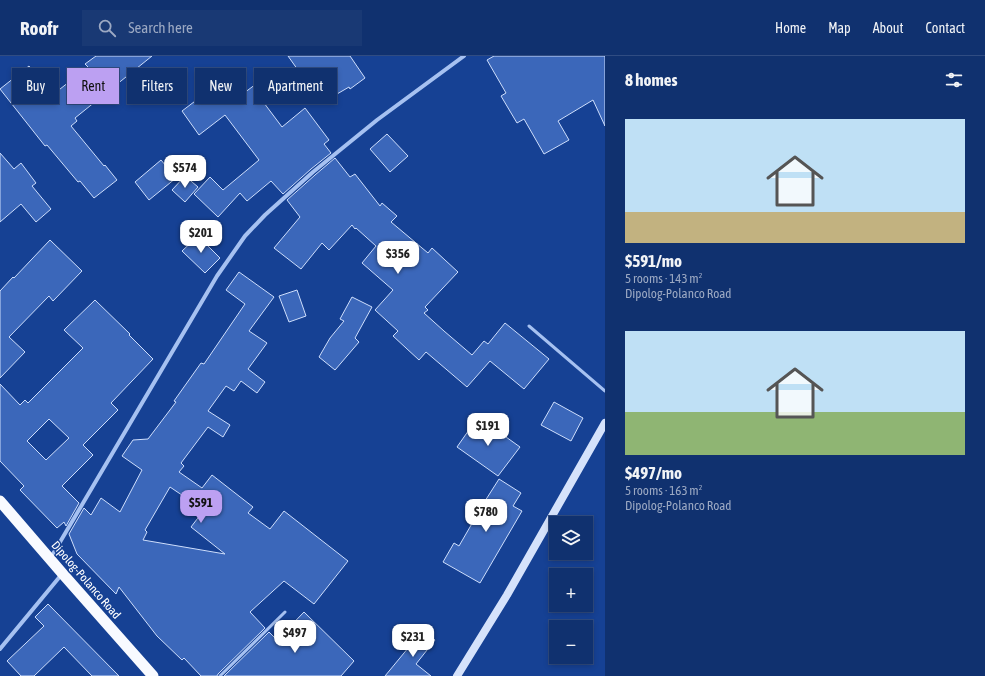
<!DOCTYPE html>
<meta charset="utf-8">
<style>
:root{--surface:#10316f;--page:#193974;--text:#f1f3f6;--muted:#9ca9c3;--line:#304c82;--accent:#bca0f2}
body{margin:0;font-family:"Asap Condensed",sans-serif;background:var(--page);color:var(--text);height:100vh;display:flex;flex-direction:column;font-size:15px;white-space:nowrap}
*{box-sizing:border-box;margin:0}
p{font-size:13px;color:var(--muted)}
.icon{flex:none;width:22px;height:22px;fill:none;stroke:currentColor;stroke-width:2;stroke-linecap:round;stroke-linejoin:round}
.map{position:relative;flex:1;overflow:hidden}
.drawer{display:flex;flex-direction:column;background:var(--surface);width:380px}
.drawer>*{flex:none}
.banner{position:absolute;left:12px;top:12px;width:380px;height:36px;display:flex;gap:8px}
.buttons{position:absolute;left:549px;top:460px;display:grid;gap:8px}
.buttons a{display:grid;place-items:center;width:44px;height:44px;border-radius:0px;background:var(--surface);box-shadow:0 2px 6px #0003,0 0 0 1px var(--line);font-size:20px}
.price{position:absolute;translate:-50% -34px;padding:0 9px;border-radius:8px;background:#fff;color:#222;font-size:13px;line-height:26px;filter:drop-shadow(0 1px 2px #0008)}
.price::after{content:'';position:absolute;left:50%;top:24px;width:12px;height:9px;margin-left:-6px;background:inherit;clip-path:polygon(0 0,100% 0,50% 100%)}
.price.selected{background:var(--accent);color:#111}
ul{padding:0;list-style:none}
li{display:grid;align-content:center;gap:8px;height:212px;padding:0 20px}
li span{display:grid;place-items:center;height:124px;border-radius:0px;color:#555}
li>.icon{margin-inline-start:auto}
span .icon{width:72px;height:72px;fill:#fffc;stroke-width:1}
li b{font-size:17px}
h2{display:flex;justify-content:space-between;align-items:center;height:48px;padding:0 20px;font-size:17px}
.chip{padding:0 14px;border-radius:0px;background:var(--surface);box-shadow:0 2px 6px #0003,0 0 0 1px var(--line);font-size:14px;line-height:36px}
.chip.selected{background:var(--accent);color:#111}
header{display:flex;align-items:center;gap:24px;box-sizing:border-box;height:56px;padding:0 20px;background:var(--surface);border-bottom:1px solid var(--line)}
header strong{font-size:19px}
nav{display:flex;gap:22px;margin-inline-start:auto;font-size:14px}
.search{width:280px;height:36px;background:var(--page);display:flex;align-items:center;gap:10px;box-sizing:border-box;padding:0 14px;border-radius:0px;color:var(--muted);font-size:15px}
main{display:flex;flex:1;min-height:0}
.map>svg:first-child{display:block}
</style>
<header>
<strong>Roofr</strong>
<div class="search"><svg class="icon" aria-label="search" viewBox="0 0 24 24"><circle cx="10" cy="10" r="6"/><path d="M15 15l6 6"/></svg>Search here</div>
<nav><a>Home</a><a>Map</a><a>About</a><a>Contact</a></nav>
</header>
<main>
<div class="map">
<svg width="605" height="620" viewBox="0 0 605 620">
<rect width="100%" height="100%" fill="#164194"/>
<!-- building -->
<path fill="#3b67ba" stroke="#cedefc" fill-rule="evenodd" d="M96,0h56l-77,62 2,3 -6,5 33,40 1,-1 12,15 -23,18 -14,-17 -2,1 -31,-37 -2,1 -45,-57 29,-23 11,14 3,-2 12,15 33,-26 -3,-3z
M288,0h62l15,22 -15,11 -1,-2 -24,14 -19,-22 -1,1z
M494,0h111v70l-12,-26 -35,21 11,19 -25,14 -20,-35 -7,4 -16,-27 5,-3 -19,-33z
M226,15l18,22 12,-9 11,16 -3,3 18,24 23,-19 24,32 -5,4 7,9 -20,16 -28,25 -12,-13 -24,20 -7,-8 -22,24 -24,-23 16,-17 13,13 36,-30 -34,-45 -26,20 -17,-24 29,-22v-7z
M387,78l21,22 -18,16 -20,-23z
M0,97l14,16 7,-6 15,20 -4,3 19,23 -15,13 -15,-18 -21,18z
M335,102l15,19 5,-3 25,32 2,-3 15,13 -6,6 37,31 4,-5 26,24 -33,35 3,3 -4,3 20,18 28,24 12,-14 4,3 17,-21 44,36 -25,30 -34,-28 -23,26 -41,-35 -7,8 -26,-24 5,-5 -23,-21 18,-20 -31,-27 14,-17 -20,-18 -1,1 -3,-4 -23,25 -7,-7 -21,26 -27,-21 26,-31 -13,-17 28,-25z
M161,104l15,18 -27,22 -14,-18z
M185,120l13,11 -13,15 -13,-12z
M198,180l22,22 -15,15 -23,-22z
M50,184l32,31 -29,30 -4,-5 -40,41 16,15 -25,26v-87l13,-14 1,1z
M239,216l35,25 -25,34 18,12 -19,26 17,13 -8,11 -16,-12 -7,10 -8,-5 -18,25 22,14 -7,12 -15,-10 -27,36 3,3 -5,6 23,16 10,-13 41,32 -5,6 22,16 14,-18 64,50 -34,43 -30,-23 -34,31 15,16 -47,46 -1,2h-16l-17,-18 -2,2 -25,-24 -38,-49 -3,7 -39,-40 -8,-20 15,-26 7,7 10,-17 19,14 22,-42 -20,-14 11,-16 15,-1 28,-37 -2,-1 27,-38 3,1 41,-60 -19,-14zM170,431l34,23 -13,17 34,27 -82,-14 4,-8 -2,-2z
M297,234l9,26 -17,6 -10,-26z
M352,241l20,10 -17,31 4,4 -24,28 -16,-13 11,-19 14,-17 -4,-2z
M95,244l35,34 -1,1 24,24 -42,44 7,7 -35,35 10,10 -31,31 17,17 -13,23 -2,-4 -7,6 -37,-38 4,-4 -24,-25v-77l20,21 5,-5 3,3 55,-55 -19,-18zM49,363l20,19 -23,22 -19,-19z
M554,346l29,16 -12,23 -30,-16z
M478,361l42,30 -22,29 -41,-29z
M499,423l22,14 -8,13 9,5 -42,72 -37,-21 11,-19 5,3 26,-45z
M48,548l71,72h-27l-28,-29 -30,29h-13l-14,-15 37,-35 -9,-9z
M304,556l50,49 -13,15h-117l45,-44 8,8z
M423,574l12,10 -19,24 15,12h-46z"/>
<g fill="none" stroke-linecap="round" stroke-linejoin="round">
<!-- service -->
<path stroke="#a6c1f1" stroke-width="3" d="M529,270l76,65
M220,620l65,-64"/>
<!-- minor -->
<path stroke="#a6c1f1" stroke-width="4" d="M50,503l167,-283 28,-40 20,-21 48,-43 64,-52 87,-64
M0,593l62,-75"/>
<!-- secondary -->
<path stroke="#d5e2fb" stroke-width="8" d="M457,620l50,-81 98,-172"/>
<!-- trunk -->
<path stroke="#f8faff" stroke-width="11" d="M0,445l62,72 91,103"/>
</g>
<g text-anchor="middle" stroke-width="3" stroke-linejoin="round" paint-order="stroke">
<!-- street labels -->
<g font-size="12" fill="#fff" stroke="#164194">
<text transform="translate(86 524) rotate(49)" y="4">Dipolog-Polanco Road</text>
</g>
</g>
</svg>
<div class="buttons">
<a><svg class="icon" aria-label="layers" viewBox="0 0 24 24"><path d="M12 4l9 5-9 5-9-5zM3 14l9 5 9-5"/></svg></a>
<a>+</a>
<a>−</a>
</div>
<b class="price" style="left:185px;top:133px">$574</b>
<b class="price" style="left:201px;top:198px">$201</b>
<b class="price" style="left:398px;top:219px">$356</b>
<b class="price" style="left:488px;top:391px">$191</b>
<b class="price selected" style="left:201px;top:468px">$591</b>
<b class="price" style="left:486px;top:477px">$780</b>
<b class="price" style="left:295px;top:598px">$497</b>
<b class="price" style="left:413px;top:602px">$231</b>
<div class="banner">
<a class="chip">Buy</a>
<a class="chip selected">Rent</a>
<a class="chip">Filters</a>
<a class="chip">New</a>
<a class="chip">Apartment</a>
</div>
</div>
<section class="drawer">
<h2>8 homes<svg class="icon" aria-label="filters" viewBox="0 0 24 24"><path d="M4 7h16M4 17h16"/><circle cx="9" cy="7" r="2"/><circle cx="15" cy="17" r="2"/></svg></h2>
<ul>
<li><span style="background:linear-gradient(#bfe0f5 75%,#c2b280 0)"><svg class="icon" aria-label="home" viewBox="0 0 24 24"><path d="M3 11l9-7 9 7M6 9v11h12V9"/></svg></span><div><b>$591/mo</b><p>5 rooms · 143 m²</p><p>Dipolog-Polanco Road</p></div></li>
<li><span style="background:linear-gradient(#bfe0f5 65%,#8fb573 0)"><svg class="icon" aria-label="home" viewBox="0 0 24 24"><path d="M3 11l9-7 9 7M6 9v11h12V9"/></svg></span><div><b>$497/mo</b><p>5 rooms · 163 m²</p><p>Dipolog-Polanco Road</p></div></li>
</ul>
</section>
</main>
